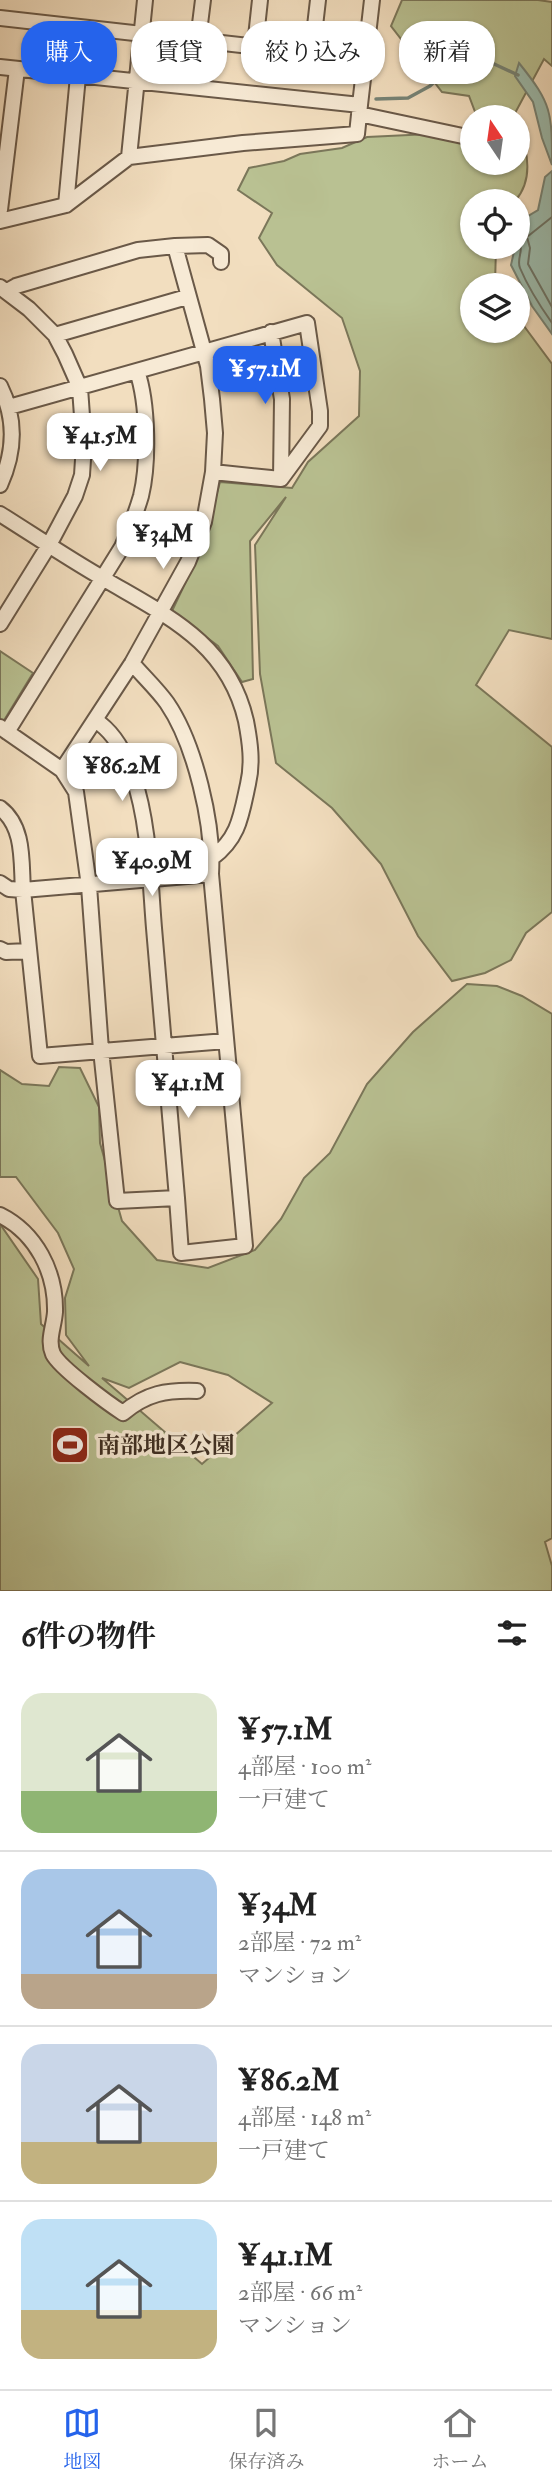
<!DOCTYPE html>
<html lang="ja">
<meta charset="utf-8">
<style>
:root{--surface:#fff;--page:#f2f2f2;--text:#222;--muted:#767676;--line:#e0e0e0;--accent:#2563eb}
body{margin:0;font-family:"IM FELL Double Pica","Noto Serif JP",serif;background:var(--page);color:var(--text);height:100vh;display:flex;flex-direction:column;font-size:26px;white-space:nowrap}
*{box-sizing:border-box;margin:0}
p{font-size:23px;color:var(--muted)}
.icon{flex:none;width:38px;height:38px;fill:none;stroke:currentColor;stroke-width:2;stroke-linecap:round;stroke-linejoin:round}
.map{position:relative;height:1591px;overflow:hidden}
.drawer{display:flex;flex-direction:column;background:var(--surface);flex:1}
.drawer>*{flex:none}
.top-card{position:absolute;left:21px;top:21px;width:511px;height:63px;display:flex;gap:14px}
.needle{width:46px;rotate:347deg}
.buttons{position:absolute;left:460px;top:105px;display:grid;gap:14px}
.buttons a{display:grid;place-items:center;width:70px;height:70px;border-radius:50%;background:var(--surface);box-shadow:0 2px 5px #0004;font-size:35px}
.price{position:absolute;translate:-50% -60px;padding:0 16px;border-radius:14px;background:#fff;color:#222;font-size:23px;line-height:46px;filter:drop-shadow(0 2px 4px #0008)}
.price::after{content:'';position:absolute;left:50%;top:42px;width:21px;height:16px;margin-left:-10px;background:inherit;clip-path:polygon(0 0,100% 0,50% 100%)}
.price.selected{background:var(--accent);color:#fff}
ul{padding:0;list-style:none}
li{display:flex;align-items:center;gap:21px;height:175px;padding:0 21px}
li+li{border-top:2px solid var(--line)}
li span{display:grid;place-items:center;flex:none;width:196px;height:140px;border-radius:21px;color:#555}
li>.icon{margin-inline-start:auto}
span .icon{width:84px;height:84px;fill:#fffc;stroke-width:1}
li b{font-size:30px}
h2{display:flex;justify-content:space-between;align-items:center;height:84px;padding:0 21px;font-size:30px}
.pill{padding:0 24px;border-radius:28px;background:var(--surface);box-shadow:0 2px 5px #0004;font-size:24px;line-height:63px}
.pill.selected{background:var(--accent);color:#fff}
.dock{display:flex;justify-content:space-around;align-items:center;height:98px;border-top:2px solid var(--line);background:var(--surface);font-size:19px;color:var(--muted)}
.dock a{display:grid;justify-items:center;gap:4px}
.dock .selected{color:var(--accent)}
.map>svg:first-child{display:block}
</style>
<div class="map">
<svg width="552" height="1591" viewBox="0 0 552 1591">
<rect width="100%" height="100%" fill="#f2debf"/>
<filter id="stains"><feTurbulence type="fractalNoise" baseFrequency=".00286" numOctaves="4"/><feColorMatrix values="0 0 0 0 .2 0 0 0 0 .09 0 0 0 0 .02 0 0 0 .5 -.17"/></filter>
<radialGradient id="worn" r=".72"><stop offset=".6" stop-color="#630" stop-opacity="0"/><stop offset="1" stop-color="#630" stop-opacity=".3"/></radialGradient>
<!-- green -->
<path fill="#b9c192" stroke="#7b775a" stroke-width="2" fill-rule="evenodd" d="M402,0h136l14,2v64l-8,-7 -30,56 1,2h-38l-8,-21 -27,-4 -51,-66z
M518,125c10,25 16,55 -3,76h-43v46h24l-1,38h-23v46h46v-13l34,46v275l-43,-9 -33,55 76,62v165l-26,21 -15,27 -26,13 -33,8 -34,-45 -37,-72 -49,-56 -56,-45 -16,-89 -5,-129 31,-48 -36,44 3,138 -11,3 -24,-36 -46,-35 29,-61 19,-68 72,6 16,-26 51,-46 1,-45 -18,-53 -65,-53 -18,-27 13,-25 -34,-23 11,-22 35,-7 16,-7 42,-6 25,-11 105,-5v31h46z
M0,651l33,22 -30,49 -3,-3z
M467,984l30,2 25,10 30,18v524l-7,4 7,24v25h-552v-367l38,55 3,45 48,42 -23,-31 -1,-37 9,-29 -16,-36 -42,-56h-16v-107l22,14 27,2 10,-19 21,1 19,39 1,36 22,78 35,39 51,8 47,-18 26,-31 23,-41 26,-25 37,-69 46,-52zM180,1362l48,13 44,28 -70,61 -100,-86 27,10z"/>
<!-- water -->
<path fill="#9cbcae" stroke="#768376" stroke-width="2" d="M519,63c33,41 33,49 33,102l-10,-27 -9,-36 -18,-26z
M552,171v163l-20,-28 -21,-41 4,-18h3v-25l20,-12 7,-33z"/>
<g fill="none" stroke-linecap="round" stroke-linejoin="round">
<!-- shore -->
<path stroke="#6c7468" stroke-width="2" d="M552,217l-25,20 3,11 -2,16 24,43
M518,241c7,10 -2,17 2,27 8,19 20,38 32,55"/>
<!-- stream -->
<path stroke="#768376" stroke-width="3.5" d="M376,99l32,-1 22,-12 27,-25 35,2 26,12"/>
<defs>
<path id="minor" d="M0,18l365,41
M198,40l5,-40
M255,46l5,-46
M312,52l6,-52
M0,67l360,38 12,-105
M359,114l113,24
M129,157l114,-14 114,-9 3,-29
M66,205l12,-129
M0,210l17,-141
M0,221l66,-16 63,-48 16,-157
M175,246l33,-1 13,9v8
M0,287l29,22 26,26 10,19 15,34 4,56 -2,31 -7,21 -26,49 -49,79
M7,291l9,-5 122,-36 37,-4 33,120 4,33 3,34 -2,39 -9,50 -16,40 -56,101 -70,107
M271,332l11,67 -1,80
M55,335l132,-38
M0,386c16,32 15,66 0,99
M9,407l298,-84 13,88v15l-39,53 -68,-7
M0,514c35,22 69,45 104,65 63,37 124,64 142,142 4,21 7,42 2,63 -7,32 -9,54 -36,74
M95,720c19,12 31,35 38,56 16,46 17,103 21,152 8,90 15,180 23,270
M0,727l62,43 14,22 13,94 12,164 16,151 60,-3 4,55 64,-7 -34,-372c3,-49 -16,-130 -44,-171 -10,-14 -24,-27 -35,-40
M7,732l115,-185c7,-16 14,-34 19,-51 8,-33 7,-93 -4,-125
M0,808c25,19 21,54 23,82l-14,-1 -9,-6
M211,874l-188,16 17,166 186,-15
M0,949l6,3 23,-1
M0,1215c36,18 56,57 55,97 -1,15 -8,28 -2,42 7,14 56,50 70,59 24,-20 43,-23 74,-22"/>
</defs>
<!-- minor casing -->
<use href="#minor" stroke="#6a5948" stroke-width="18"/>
<!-- minor -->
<use href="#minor" stroke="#f7ead5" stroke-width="14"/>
</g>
<!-- icons -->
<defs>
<symbol id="stadium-square" viewBox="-11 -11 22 22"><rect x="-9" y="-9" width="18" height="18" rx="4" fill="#8f2418" stroke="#f7ead5"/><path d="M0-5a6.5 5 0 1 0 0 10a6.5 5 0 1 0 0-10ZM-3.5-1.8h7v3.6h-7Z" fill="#fff"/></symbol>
</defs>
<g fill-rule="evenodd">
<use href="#stadium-square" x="48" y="1423" width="44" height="44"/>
</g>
<g text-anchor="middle" stroke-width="7" stroke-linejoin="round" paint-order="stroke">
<!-- poi labels -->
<g font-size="23" font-weight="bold" fill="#3d2d21" stroke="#f7ead5" text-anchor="start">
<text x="97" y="1453">南部地区公園</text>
</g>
</g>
<rect width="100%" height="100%" filter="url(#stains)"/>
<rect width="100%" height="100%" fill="url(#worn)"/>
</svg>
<div class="buttons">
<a><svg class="needle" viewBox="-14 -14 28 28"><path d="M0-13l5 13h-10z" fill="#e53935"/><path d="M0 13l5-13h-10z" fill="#767676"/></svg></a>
<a><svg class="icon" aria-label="locate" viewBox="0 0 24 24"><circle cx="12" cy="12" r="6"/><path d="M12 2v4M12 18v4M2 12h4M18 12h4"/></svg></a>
<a><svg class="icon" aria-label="layers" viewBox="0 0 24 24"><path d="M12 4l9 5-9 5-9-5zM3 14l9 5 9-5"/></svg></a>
</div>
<b class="price selected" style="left:265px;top:406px">¥57.1M</b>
<b class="price" style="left:100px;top:473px">¥41.5M</b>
<b class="price" style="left:163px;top:571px">¥34M</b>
<b class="price" style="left:122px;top:803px">¥86.2M</b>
<b class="price" style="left:152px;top:898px">¥40.9M</b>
<b class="price" style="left:188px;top:1120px">¥41.1M</b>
<div class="top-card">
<a class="pill selected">購入</a>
<a class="pill">賃貸</a>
<a class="pill">絞り込み</a>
<a class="pill">新着</a>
</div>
</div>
<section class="drawer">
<h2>6件の物件<svg class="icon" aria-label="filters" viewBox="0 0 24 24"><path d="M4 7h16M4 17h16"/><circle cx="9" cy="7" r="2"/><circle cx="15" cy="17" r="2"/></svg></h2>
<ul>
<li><span style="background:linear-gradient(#dfe7d0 70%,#8fb573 0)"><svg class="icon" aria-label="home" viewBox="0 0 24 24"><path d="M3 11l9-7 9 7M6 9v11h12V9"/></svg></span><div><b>¥57.1M</b><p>4部屋 · 100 m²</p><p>一戸建て</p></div></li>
<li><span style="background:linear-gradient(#a9c7e8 75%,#b9a48a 0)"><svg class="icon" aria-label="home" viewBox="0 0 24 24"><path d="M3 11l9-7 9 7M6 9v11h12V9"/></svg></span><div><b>¥34M</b><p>2部屋 · 72 m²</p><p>マンション</p></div></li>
<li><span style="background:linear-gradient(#c9d6e8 70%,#c2b280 0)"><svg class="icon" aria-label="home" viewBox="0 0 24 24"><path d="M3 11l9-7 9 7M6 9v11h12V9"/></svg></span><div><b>¥86.2M</b><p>4部屋 · 148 m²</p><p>一戸建て</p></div></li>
<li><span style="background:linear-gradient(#bfe0f5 65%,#c2b280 0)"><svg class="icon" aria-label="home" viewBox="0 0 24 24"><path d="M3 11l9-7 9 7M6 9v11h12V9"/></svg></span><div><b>¥41.1M</b><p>2部屋 · 66 m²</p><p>マンション</p></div></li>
</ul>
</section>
<nav class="dock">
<a class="selected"><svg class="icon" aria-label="map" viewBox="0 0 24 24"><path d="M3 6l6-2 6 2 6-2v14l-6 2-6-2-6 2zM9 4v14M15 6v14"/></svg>地図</a>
<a><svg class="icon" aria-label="saved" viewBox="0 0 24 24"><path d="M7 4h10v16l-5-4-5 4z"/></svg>保存済み</a>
<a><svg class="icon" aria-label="home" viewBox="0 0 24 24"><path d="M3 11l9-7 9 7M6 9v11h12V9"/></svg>ホーム</a>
</nav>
